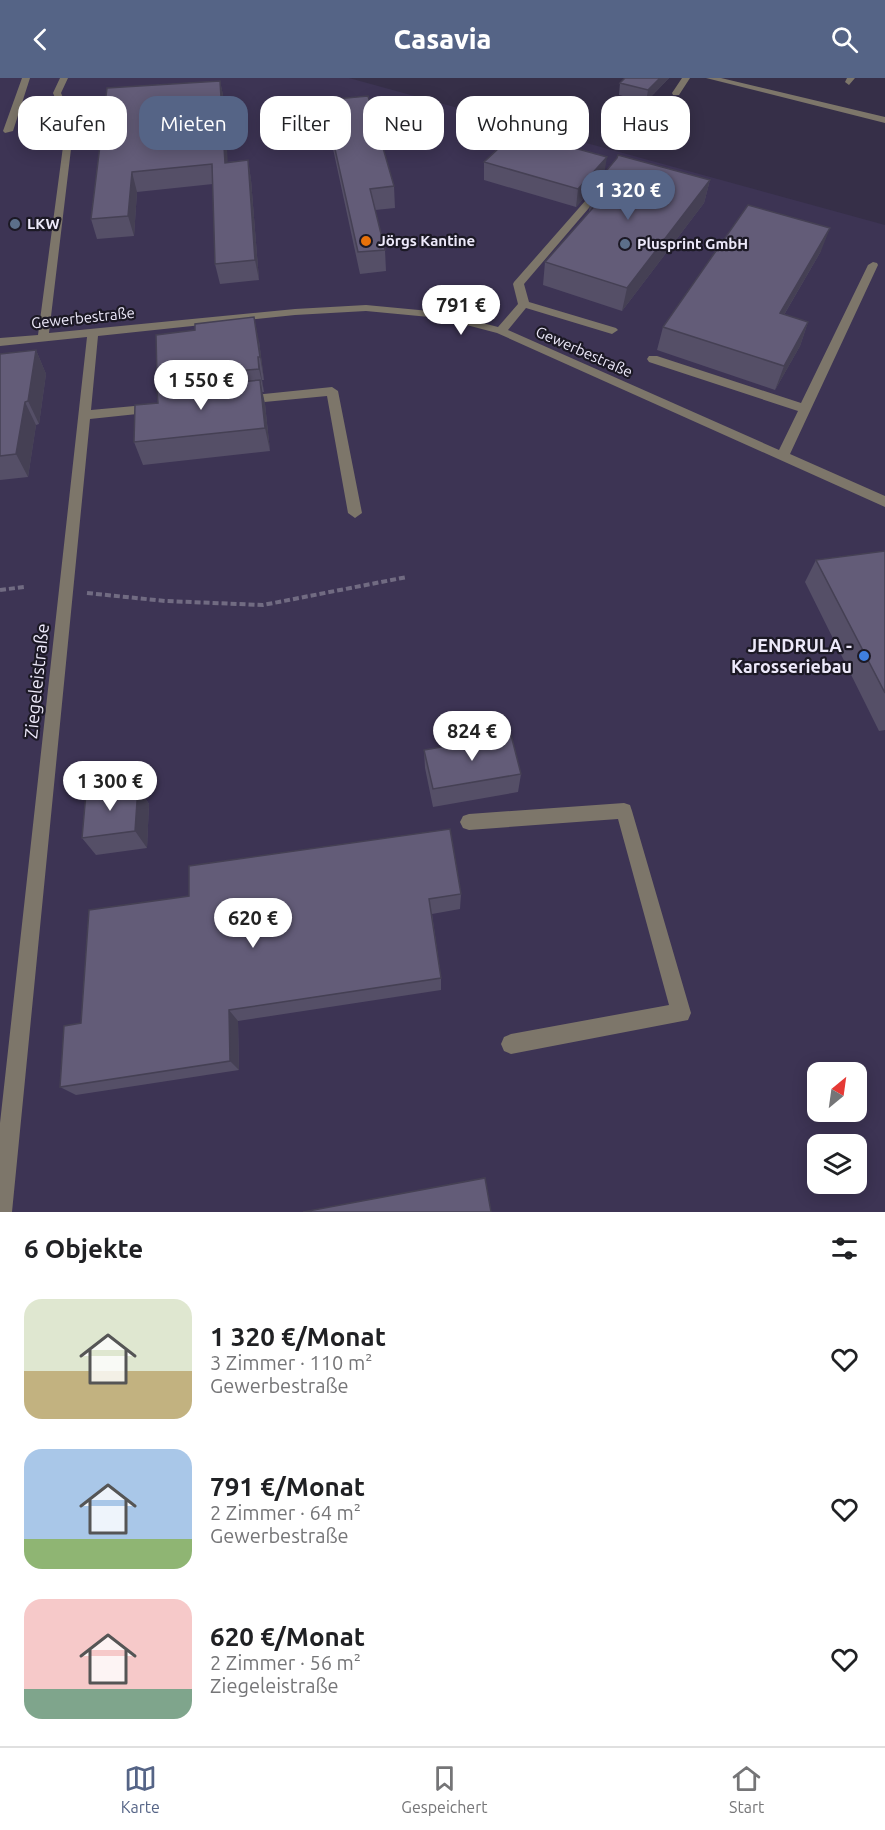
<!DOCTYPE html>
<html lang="de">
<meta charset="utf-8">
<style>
:root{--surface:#fff;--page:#f6f6f6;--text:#202124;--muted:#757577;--line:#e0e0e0;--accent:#556486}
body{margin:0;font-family:Ubuntu,sans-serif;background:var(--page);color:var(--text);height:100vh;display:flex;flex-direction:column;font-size:22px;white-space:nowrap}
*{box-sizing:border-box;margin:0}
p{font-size:20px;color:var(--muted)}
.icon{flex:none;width:33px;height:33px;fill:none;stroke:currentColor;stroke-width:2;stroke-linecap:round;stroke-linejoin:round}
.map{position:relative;height:1134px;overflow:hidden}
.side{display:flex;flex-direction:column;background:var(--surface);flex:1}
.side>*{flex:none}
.hud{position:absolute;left:18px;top:18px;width:849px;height:54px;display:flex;gap:12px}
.needle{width:39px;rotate:29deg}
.fabs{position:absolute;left:807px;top:984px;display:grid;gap:12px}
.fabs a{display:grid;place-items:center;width:60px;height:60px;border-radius:12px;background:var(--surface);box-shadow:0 3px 15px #0003;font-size:30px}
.price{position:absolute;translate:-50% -51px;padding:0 14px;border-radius:21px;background:#fff;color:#222;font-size:20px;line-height:39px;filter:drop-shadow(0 2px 3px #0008)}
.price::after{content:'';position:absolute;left:50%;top:36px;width:18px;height:14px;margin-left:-9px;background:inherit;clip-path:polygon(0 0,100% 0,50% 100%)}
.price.selected{background:var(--accent);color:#fff}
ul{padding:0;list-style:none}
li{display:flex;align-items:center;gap:18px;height:150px;padding:0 24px}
li span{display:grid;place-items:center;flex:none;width:168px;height:120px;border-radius:18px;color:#555}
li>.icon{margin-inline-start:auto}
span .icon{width:72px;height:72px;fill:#fffc;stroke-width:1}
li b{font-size:26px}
h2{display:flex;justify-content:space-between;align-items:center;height:72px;padding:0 24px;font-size:26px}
.tag{padding:0 21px;border-radius:18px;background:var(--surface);box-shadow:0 3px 15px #0003;font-size:21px;line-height:54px}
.tag.selected{background:var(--accent);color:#fff}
header{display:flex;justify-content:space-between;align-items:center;height:78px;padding:0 24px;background:var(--accent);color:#fff;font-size:27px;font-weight:800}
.tab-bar{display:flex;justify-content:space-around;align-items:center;height:84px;border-top:2px solid var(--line);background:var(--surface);font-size:16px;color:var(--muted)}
.tab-bar a{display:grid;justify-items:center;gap:3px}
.tab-bar .selected{color:var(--accent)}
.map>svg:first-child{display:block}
</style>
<header><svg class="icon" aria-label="back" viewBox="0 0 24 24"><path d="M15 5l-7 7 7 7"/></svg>Casavia<svg class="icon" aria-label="search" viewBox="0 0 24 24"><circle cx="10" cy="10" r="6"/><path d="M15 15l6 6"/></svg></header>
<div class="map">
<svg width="885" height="1134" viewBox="0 0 885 1134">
<rect width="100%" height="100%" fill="#362f48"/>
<!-- built -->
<path fill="#3d3454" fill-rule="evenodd" d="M0,0h349l536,147v987h-885zM818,994h38v40h-38zM818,1066h38v40h-38z"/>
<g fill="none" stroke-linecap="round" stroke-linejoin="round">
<!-- path -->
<path stroke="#716b82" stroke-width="4" stroke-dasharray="6 3" stroke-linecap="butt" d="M0,512l24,-3
M87,515l78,8 98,4 144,-28"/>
<!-- minor -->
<path fill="#7d766a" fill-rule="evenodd" d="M22,0h8l-17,53 -8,2 -2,-2z
M60,0h8l-7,15 13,31 -25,209 246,-24 71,-4 74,7 58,15 20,-23 -5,-20 1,-2 86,-98h6v4l-82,96 5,18 87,26 2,2 -6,4 -86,-26 -18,22 271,120 19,-39 -149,-49 -2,-3 2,-3h8l144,47 67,-138 5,-3 4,1 1,2 -88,189 95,42v11l-388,-174 -57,-15 -74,-7 -71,4 -197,21 -7,74 65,-6 6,4 -6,4 -66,7 -78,793h-12v-89l87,-786 -87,9v-8l38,-3 28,-211 -13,-31z
M682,0h8l-11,17h-6l-1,-2z
M706,0h15l164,39v6z
M847,0h8l-6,7 -4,-3z
M332,309l6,4 24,122 -7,5 -7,-5 -21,-117 -82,8 -6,-4 6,-4z
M624,725l6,2 2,6 59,202 -3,7 -177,34 -7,-3 -3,-7 3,-7 7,-3 158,-29 -51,-186 -149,11 -6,-2 -3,-6 3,-6 6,-2z"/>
</g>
<!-- wall -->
<path fill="#554f67" d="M669,0l-23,24 -27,-7 1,-12z
M220,3l4,19 3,62 21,-2 3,20 8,100 -39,4 -5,-20 -2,-80 -76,8 -3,44 -37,3 -6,-20 16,-131z
M324,22l70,86 1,22 -20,2 10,40 1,21 -26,3 -33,-153z
M484,84l120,12 106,6 -6,23 -82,108 -79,-26 2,-23 45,-51h-1l3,-22 -16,18 -92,-27z
M821,173l-37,64 24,7 -8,24 -25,44 -118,-40 6,-23z
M259,263l5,39h-2l2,12h-2l3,12 5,47 -127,14 -9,-23 24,-39 3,-13 -4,-12z
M36,272l10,24 -7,50 -3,1 -8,52 -28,3v-126z
M885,473v179l-6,1 -74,-149 11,-22z
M424,672l97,24 -3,18 -85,15 -8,-39z
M138,709l11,17 -2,44 -51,7 -14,-17z
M461,816l-1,15 -28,5 9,64v12l-203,31 1,49 -163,25 -16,-8 21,-64 8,-113z"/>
<!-- shaded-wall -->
<path fill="#454054" d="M660,0h9l-23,24 2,-12z
M220,3l4,19 5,82 -4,-19z
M607,79l-3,18 -28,32 2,-18z
M248,82l3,20 8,100 -4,-20z
M132,94l5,20 -3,44 -6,-20z
M710,102l-6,23 -82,108 5,-23z
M830,150l-9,23 -50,86 9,-24z
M254,239l5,24 5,39 -4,-23z
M808,244l-8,24 -25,44 9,-24z
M36,272l10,24 -7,50 -11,-23z
M258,279l4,23 2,12 -5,-23z
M260,302l5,24 5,47 -5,-23z
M25,324l11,23 -8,52 -12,-23z
M138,709l11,17 -2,44 -12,-17z
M229,932l9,11 1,49 -9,-9z"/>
<!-- building -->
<path fill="#635c78" stroke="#454054" stroke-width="1.5" d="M625,0h35l-12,12 -28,-7z
M220,3l5,82 23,-3 7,100 -40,4 -3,-100 -80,8 -4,44 -37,3 16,-131z
M368,18l26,90 -24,3 15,61 -27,2 -34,-152z
M516,54l91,25 -29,32 -94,-27z
M618,77l92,25 -83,108 -82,-26 62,-70 -15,-4 25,-30z
M748,127l82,23 -50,85 28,9 -24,44 -121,-39z
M254,239l6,40h-2l1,12 -102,9 -1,-43 39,-5v-6z
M36,272l-8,51 -3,1 -9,52 -16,2v-102z
M260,302l5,48 -131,14 1,-37 23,-2 -1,-13z
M885,473v142l-69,-133z
M511,657l10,39 -88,15 -9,-39z
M138,709l-3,44 -53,7 4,-45z
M450,751l11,65 -32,5 12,79 -212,32 1,51 -170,26 4,-61 17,-3 8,-113 100,-14v-30z
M485,1100l6,34h-188z"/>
<!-- markers -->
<g fill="#5c6f8a" stroke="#1c1925" stroke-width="2">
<circle cx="15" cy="146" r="6"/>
<circle cx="625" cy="166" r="6"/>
</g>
<circle fill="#e8710a" stroke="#1c1925" stroke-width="2" cx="366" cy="163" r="6"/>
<circle fill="#3f7fe0" stroke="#1c1925" stroke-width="2" cx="864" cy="578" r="6"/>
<g text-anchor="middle" stroke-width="4.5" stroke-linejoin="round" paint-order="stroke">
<!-- far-poi labels -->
<g font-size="15" font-weight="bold" fill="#ede9fa" stroke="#1c1925" text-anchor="start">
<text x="27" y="151">LKW</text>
<text x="378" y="168">Jörgs Kantine</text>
<text x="637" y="171">Plusprint GmbH</text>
</g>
<!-- far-street labels -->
<g font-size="15" fill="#ede9fa" stroke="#1c1925">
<text transform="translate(83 240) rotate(-6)" y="5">Gewerbestraße</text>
<text transform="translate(584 274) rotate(24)" y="5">Gewerbestraße</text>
</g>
<!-- poi labels -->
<g font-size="18" font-weight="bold" fill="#ede9fa" stroke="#1c1925" text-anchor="end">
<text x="852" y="574">JENDRULA -<tspan x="852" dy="21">Karosseriebau</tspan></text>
</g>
<!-- street labels -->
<g font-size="18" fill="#ede9fa" stroke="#1c1925">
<text transform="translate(37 603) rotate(-84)" y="6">Ziegeleistraße</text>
</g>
</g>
</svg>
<div class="fabs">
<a><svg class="needle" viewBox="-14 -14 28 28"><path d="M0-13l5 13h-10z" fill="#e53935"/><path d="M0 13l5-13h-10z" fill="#757577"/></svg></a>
<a><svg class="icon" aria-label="layers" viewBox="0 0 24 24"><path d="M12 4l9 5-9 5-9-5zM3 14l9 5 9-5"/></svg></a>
</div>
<b class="price selected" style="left:628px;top:143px">1 320 €</b>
<b class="price" style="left:461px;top:258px">791 €</b>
<b class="price" style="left:201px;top:333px">1 550 €</b>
<b class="price" style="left:472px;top:684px">824 €</b>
<b class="price" style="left:110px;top:734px">1 300 €</b>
<b class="price" style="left:253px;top:871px">620 €</b>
<div class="hud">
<a class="tag">Kaufen</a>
<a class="tag selected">Mieten</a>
<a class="tag">Filter</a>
<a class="tag">Neu</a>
<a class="tag">Wohnung</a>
<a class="tag">Haus</a>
</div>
</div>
<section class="side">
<h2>6 Objekte<svg class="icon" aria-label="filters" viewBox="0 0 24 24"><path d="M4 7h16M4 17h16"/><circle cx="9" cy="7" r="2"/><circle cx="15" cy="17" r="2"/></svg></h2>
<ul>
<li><span style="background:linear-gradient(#dfe7d0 60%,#c2b280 0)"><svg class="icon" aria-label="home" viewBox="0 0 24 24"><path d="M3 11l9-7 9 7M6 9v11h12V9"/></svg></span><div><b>1 320 €/Monat</b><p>3 Zimmer · 110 m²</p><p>Gewerbestraße</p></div><svg class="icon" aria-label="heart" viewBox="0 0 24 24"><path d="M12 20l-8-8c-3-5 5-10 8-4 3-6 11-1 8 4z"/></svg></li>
<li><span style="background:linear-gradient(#a9c7e8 75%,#8fb573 0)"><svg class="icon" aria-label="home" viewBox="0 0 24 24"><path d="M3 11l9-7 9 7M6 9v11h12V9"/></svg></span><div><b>791 €/Monat</b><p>2 Zimmer · 64 m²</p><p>Gewerbestraße</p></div><svg class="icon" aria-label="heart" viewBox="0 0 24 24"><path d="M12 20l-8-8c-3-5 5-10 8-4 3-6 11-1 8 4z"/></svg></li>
<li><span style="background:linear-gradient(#f6c9c9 75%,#7fa58c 0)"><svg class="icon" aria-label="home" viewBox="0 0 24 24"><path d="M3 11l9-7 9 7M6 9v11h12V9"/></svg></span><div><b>620 €/Monat</b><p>2 Zimmer · 56 m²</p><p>Ziegeleistraße</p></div><svg class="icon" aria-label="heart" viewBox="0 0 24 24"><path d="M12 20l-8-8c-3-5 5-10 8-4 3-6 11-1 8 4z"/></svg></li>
</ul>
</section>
<nav class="tab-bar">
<a class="selected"><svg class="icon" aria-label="map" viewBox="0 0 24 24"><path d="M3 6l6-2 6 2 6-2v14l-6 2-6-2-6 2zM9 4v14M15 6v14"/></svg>Karte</a>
<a><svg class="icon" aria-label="saved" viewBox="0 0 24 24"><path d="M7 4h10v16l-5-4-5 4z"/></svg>Gespeichert</a>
<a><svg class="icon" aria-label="home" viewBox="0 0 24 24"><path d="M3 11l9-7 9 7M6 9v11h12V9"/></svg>Start</a>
</nav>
